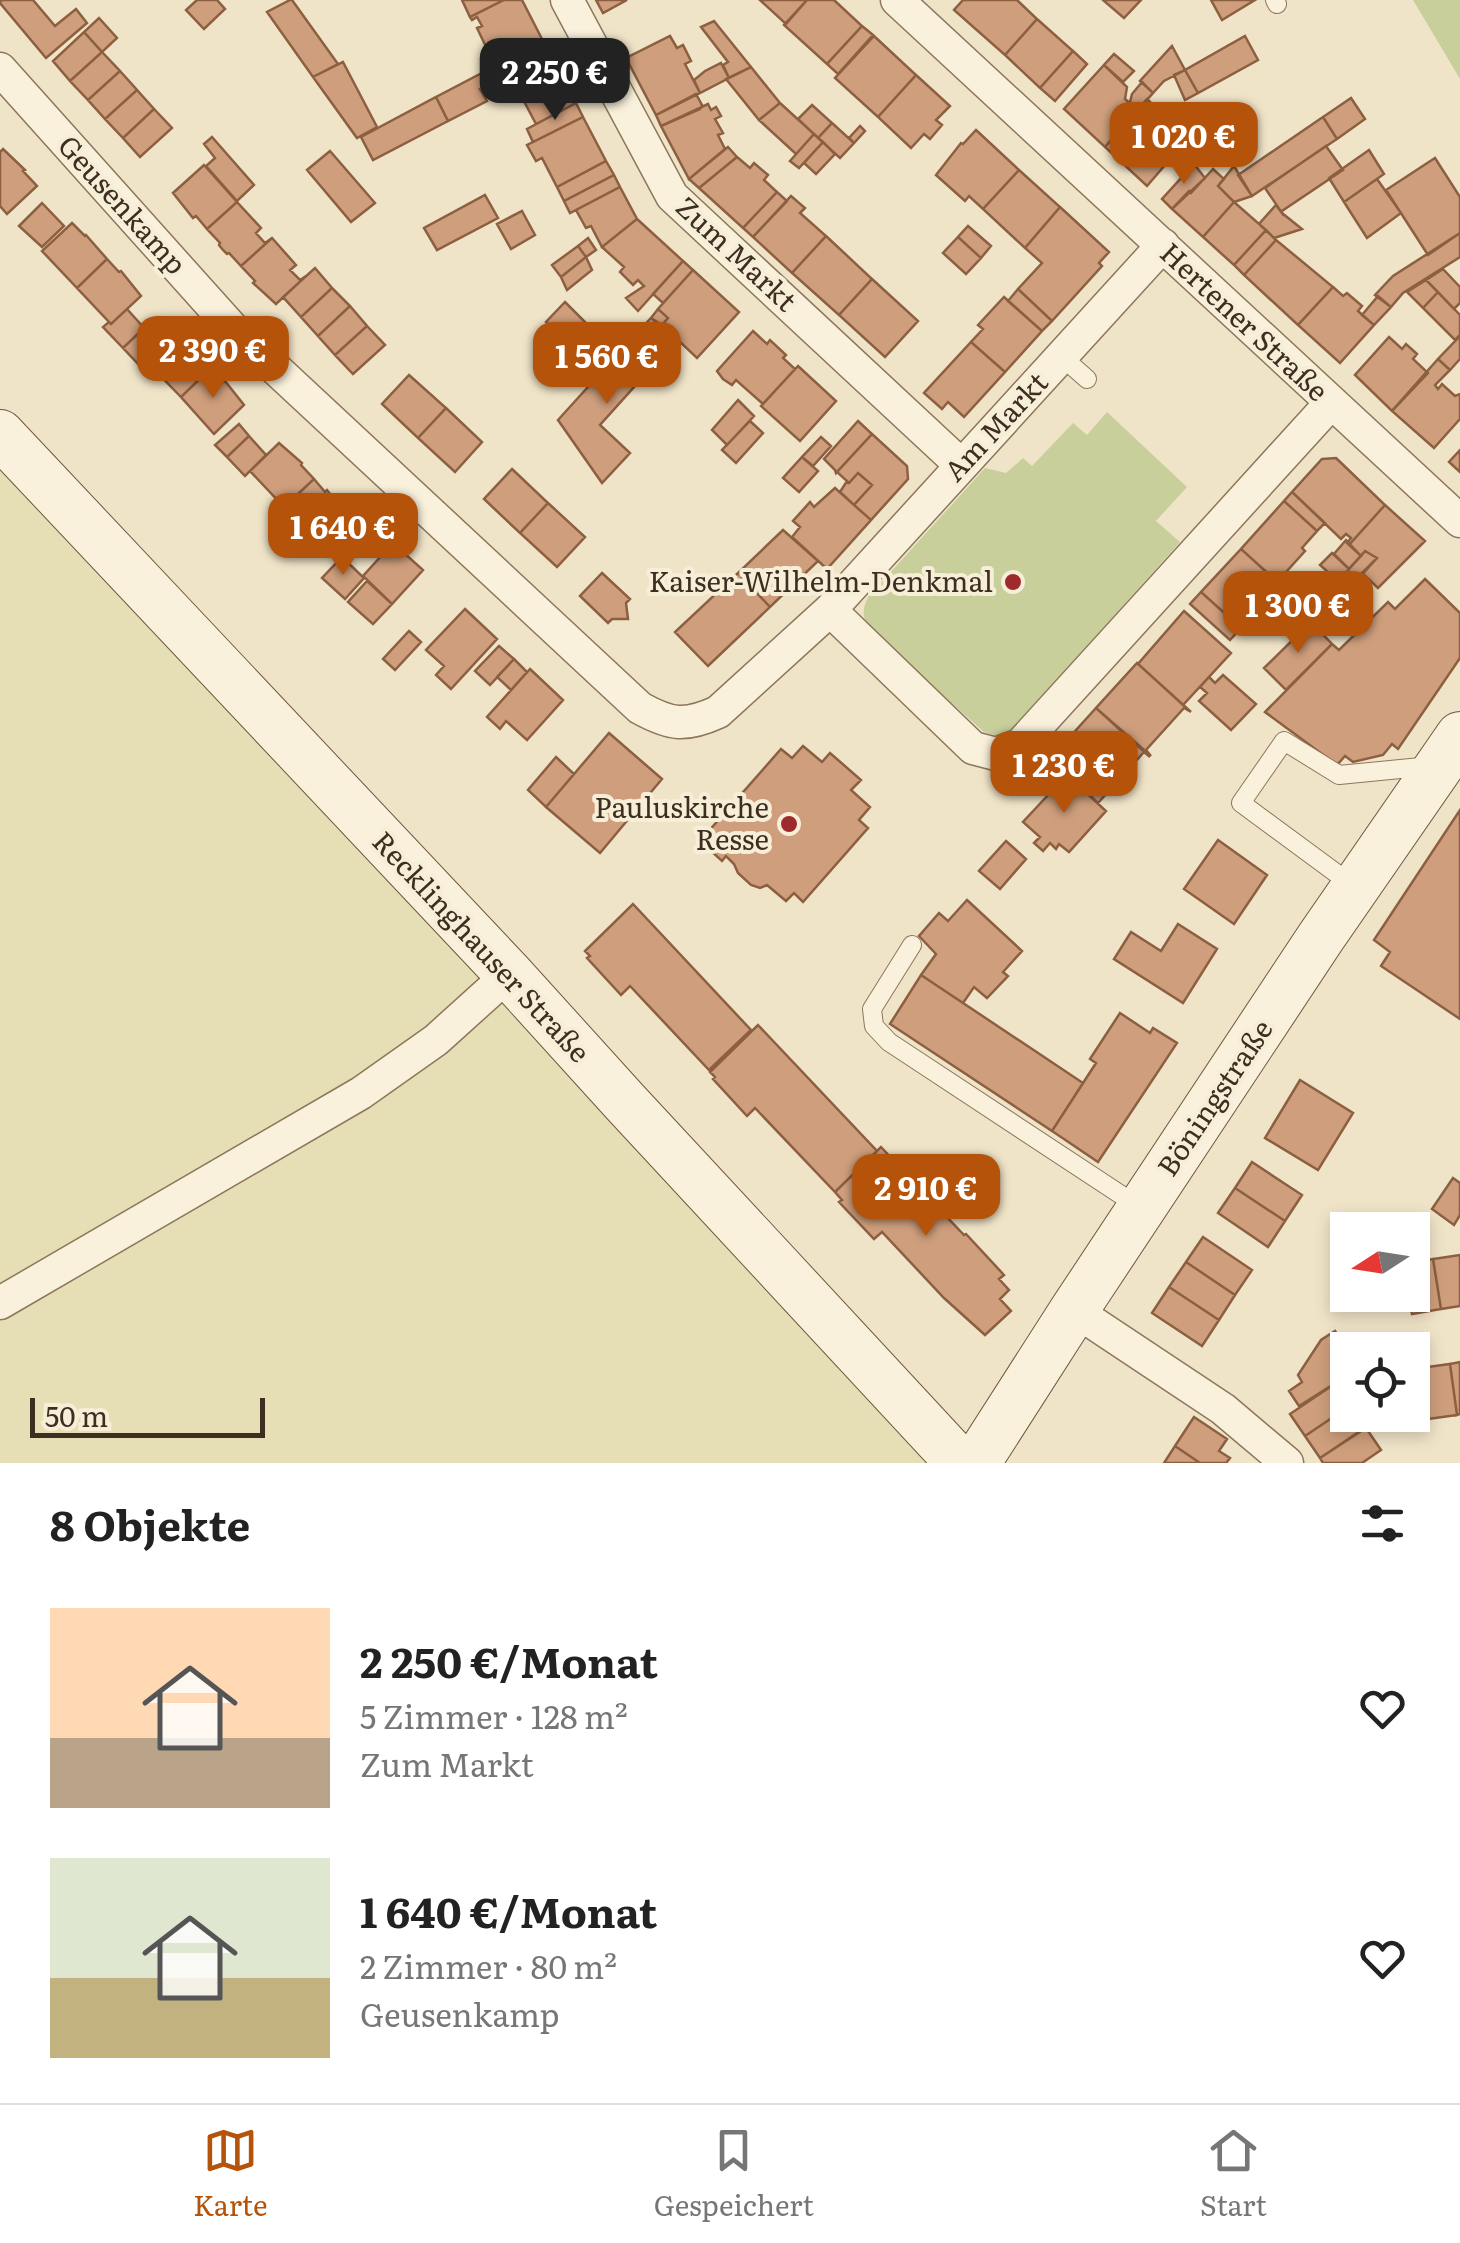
<!DOCTYPE html>
<html lang="de">
<meta charset="utf-8">
<style>
:root{--surface:#fff;--page:#f6f6f6;--text:#222;--muted:#767676;--line:#e0e0e0;--accent:#b45309}
body{margin:0;font-family:Literata,serif;background:var(--page);color:var(--text);height:100vh;display:flex;flex-direction:column;font-size:38px;white-space:nowrap}
*{box-sizing:border-box;margin:0}
p{font-size:32px;color:var(--muted)}
.icon{flex:none;width:55px;height:55px;fill:none;stroke:currentColor;stroke-width:2;stroke-linecap:round;stroke-linejoin:round}
.map{position:relative;height:1463px;overflow:hidden}
.details{display:flex;flex-direction:column;background:var(--surface);flex:1}
.details>*{flex:none}
.needle{width:65px;rotate:258deg}
.fabs{position:absolute;left:1330px;top:1212px;display:grid;gap:20px}
.fabs a{display:grid;place-items:center;width:100px;height:100px;border-radius:0px;background:var(--surface);box-shadow:0 5px 15px #0003;font-size:50px}
.scale{position:absolute;left:30px;bottom:25px;width:235px;box-sizing:border-box;padding-left:10px;border:5px solid #3d2e20;border-top:0;font-size:28px;line-height:35px;white-space:nowrap;color:#3d2e20;-webkit-text-stroke:8px #f7eed8;paint-order:stroke}
.price{position:absolute;translate:-50% -85px;padding:0 22px;border-radius:20px;background:var(--accent);color:#fff;font-size:32px;line-height:65px;filter:drop-shadow(0 2px 5px #0008)}
.price::after{content:'';position:absolute;left:50%;top:60px;width:30px;height:22px;margin-left:-15px;background:inherit;clip-path:polygon(0 0,100% 0,50% 100%)}
.price.current{background:#222;color:#fff}
ul{padding:0;list-style:none}
li{display:flex;align-items:center;gap:30px;height:250px;padding:0 50px}
li span{display:grid;place-items:center;flex:none;width:280px;height:200px;border-radius:0px;color:#555}
li>.icon{margin-inline-start:auto}
span .icon{width:120px;height:120px;fill:#fffc;stroke-width:1}
li b{font-size:42px}
h2{display:flex;justify-content:space-between;align-items:center;height:120px;padding:0 50px;font-size:42px}
.menu{display:flex;justify-content:space-around;align-items:center;height:140px;border-top:2px solid var(--line);background:var(--surface);font-size:28px;color:var(--muted)}
.menu a{display:grid;justify-items:center;gap:5px}
.menu .current{color:var(--accent)}
.map>svg:first-child{display:block}
</style>
<div class="map">
<svg width="1460" height="1463" viewBox="0 0 1460 1463">
<rect width="100%" height="100%" fill="#f0e4c8"/>
<!-- farmland -->
<path fill="#e6deb5" d="M0,463l477,507 454,493h-931z"/>
<!-- green -->
<path fill="#c9cf9b" d="M1413,0h47v79z
M1107,412l80,75 -31,34 24,21 -167,186c-10,8 -17,9 -29,4l-115,-103c-7,-12 -7,-19 -1,-32l117,-129 21,5 17,-15 9,8 41,-43 14,12z"/>
<!-- building -->
<path fill="#cf9f7d" stroke="#8d5f41" stroke-width="2.5" d="M1,0h32l22,26 21,-17 11,14 -41,35 -46,-55z
M197,0h20l8,9 -21,20 -18,-19z
M290,0h2l46,64 -25,13 -46,-65z
M462,0h42l-34,17z
M504,0h18l21,41 -47,25 5,-5 -7,-13 -6,3 -11,-23 5,-2 -5,-9 -5,3 -2,-3z
M596,0h31l-24,13z
M760,0h47l-21,24z
M807,0h27l28,26 -35,38 -43,-39z
M963,0h54l20,19 -32,36 -51,-45z
M1103,0h38l-17,18z
M1211,0h44l-33,20z
M99,18l18,20 -15,14 -18,-20z
M1037,19l36,32 -33,37 -35,-33z
M714,21l37,46 -22,11 -6,-13 5,-3 -27,-35z
M862,26l11,9 -35,39 -11,-10z
M84,32l18,20 -32,29 -17,-20z
M670,36l7,12 6,-3 8,16 -6,3 15,29 -44,22 -30,-57z
M874,36l42,39 -38,42 -43,-39z
M1245,36l13,24 -60,33 -13,-23z
M543,41l33,62 -40,21 -18,-34 -6,3 -9,-18 6,-3 -5,-10z
M1172,46l13,24 -21,11 -11,12 -13,-12z
M1073,51l14,13 -32,37 -15,-13z
M102,52l18,19 -32,29 -18,-19z
M1114,54l20,17 -11,11 -19,-17z
M343,62l34,65 -20,11 -44,-61z
M721,63l8,15 -29,15 -6,-13 11,-9z
M1104,65l23,22 -2,12 13,11 -33,37 -41,-38z
M751,67l29,36 -21,17 -33,-41z
M1185,70l13,23 -13,7 -11,-25z
M120,71l17,19 -32,29 -17,-19z
M482,73l6,12 -8,4 7,12 -39,20 -12,-24z
M916,75l34,31 -14,14 6,5 -12,14 -6,-5 -13,14 -33,-31z
M1142,82l11,11 -15,17 -8,-8 2,-8z
M137,90l17,19 -31,29 -18,-19z
M696,94l6,11 -2,4 -39,17 -5,-11z
M436,97l12,24 -75,39 -12,-23z
M1351,98l14,21 -28,20 -14,-22z
M1147,99l12,12 -12,13 3,3 4,-3 4,4 5,-5 22,19 -38,44 -42,-39z
M576,103l7,14 -50,25 -6,-13z
M780,103l34,31 -18,20 -37,-34z
M708,104l3,6 5,-3 5,9 -6,3 8,14 -5,2 7,14 -36,30 -28,-53z
M812,105l20,18 -14,15 -20,-19z
M154,109l18,19 -32,29 -17,-19z
M583,117l23,44 -49,26 -15,-29 -6,3 -9,-16z
M1323,117l14,22 -85,57 -14,-21z
M832,123l22,20 -14,15 -22,-20z
M860,126l5,5 -11,12 -5,-5z
M976,130l43,40 -36,39 -14,-13 -4,5 -29,-26 25,-32 2,1z
M814,134l9,8 -24,26 -9,-7z
M212,137l42,48 -17,16 -31,-35 9,-8 -11,-14z
M823,142l12,12 -19,20 -12,-11z
M1326,146l17,24 -61,41v2l-17,-25z
M728,147l9,10 -38,31 -10,-9z
M3,149l22,21 -2,1 14,15 -30,28 -7,-8v-54z
M1369,150l15,24 -40,28 -15,-24z
M330,151l45,52 -24,19 -44,-52z
M737,157l13,11 4,-5 14,12 -4,5 13,12 -34,36 -44,-40z
M1435,158l25,39v36l-32,22 -42,-65z
M606,161l8,14 -50,26 -7,-14z
M1194,164l11,14 -33,31 -10,-10z
M204,165l33,37 -30,27 -11,-13 -3,2 -20,-25z
M1234,166l18,30 -18,6 -16,-16z
M1213,169l11,10 -6,7 16,16 -31,35 -31,-28 17,-18 2,2z
M1019,170l41,37 -35,41 -42,-39z
M614,175l6,12 -50,26 -6,-12z
M1377,179l24,34 -34,25 -23,-36z
M620,187l17,32 -35,28 -11,-21 -5,2 -10,-18z
M777,192l10,9 -34,36 -10,-9z
M485,195l13,23 -61,32 -13,-22z
M791,196l14,12 -5,5 26,23 -34,37 -39,-36z
M237,202l24,26 -5,5 9,10 7,-5 -31,28 -12,-13 -2,1 -4,-4 -4,-5 1,-2 -13,-14z
M1234,202l32,28 -32,35 -31,-28z
M42,203l22,23 -22,21 -23,-21z
M1276,205l6,8 20,16 -28,9 -15,-14z
M1060,207l49,45 -10,11 3,3 -50,55 -34,-32 24,-26 -17,-15z
M522,211l13,24 -24,14 -14,-25z
M637,219l46,42 -45,50 -12,-13 18,-12 -6,-6 -5,5 -13,-13 4,-5 -22,-20z
M72,223l13,13 1,-1 21,24 -30,29 -35,-37z
M968,226l23,20 -10,12 -23,-21z
M1266,230l10,10 -32,35 -10,-10z
M1460,233v24l-57,36 -12,14 -16,-12 18,-19z
M826,236l46,43 -33,36 -47,-42z
M958,237l23,21 -15,16 -23,-21z
M272,238l24,27 -6,5 10,10 6,-4 -30,28 -23,-21 2,-2 -14,-15z
M588,238l8,12 -10,7 -8,-11z
M1276,240l57,47 -35,38 -54,-50z
M578,246l8,11 -25,20 -9,-12z
M586,257l6,13 -25,20 -6,-13z
M107,259l12,13 2,-1 20,25 -30,28 -34,-36z
M683,261l10,9 -30,33 -10,-9z
M315,268l17,20 -31,29 -18,-20z
M1443,269l17,18v16l-6,6 -28,-29z
M693,270l46,42 -42,46 -35,-33 6,-7 -10,-9z
M872,279l46,42 -33,36 -46,-42z
M1426,280l12,12 -15,16 -16,-16z
M1333,287l10,9 4,-3 15,13 -4,5 16,14 -34,38 -42,-38z
M332,288l18,18 -32,30 -17,-19z
M1018,289l34,32 -10,10 -34,-30z
M1438,292l22,23v20l-5,5 -32,-32z
M1378,296l13,11 -17,18 -12,-10z
M1004,297l38,34 -37,41 -34,-30 12,-13 -5,-4z
M565,302l40,40 -17,21 -42,-41z
M350,306l17,20 -32,29 -17,-19z
M127,309l17,19 -21,20 -20,-21 6,-5 2,2z
M658,309l10,9 -6,7 -11,-7z
M651,318l26,22 -16,17 -25,-23z
M367,326l18,19 -32,29 -18,-19z
M144,328l18,18 -21,21 -18,-19z
M753,331l14,13 3,-4 16,15 -3,3 12,11 -32,35 -27,-24 -4,5 -9,-6 -6,-8z
M176,333l12,13 2,-2 20,25 -29,28 -35,-36z
M636,334l25,23 -61,68 30,28 -28,30 -44,-63z
M1460,336v23l-10,11 -12,-11z
M1389,337l13,12 4,-5 11,10 -4,5 15,14 -36,38 -37,-36z
M971,342l34,30 -41,45 -16,-15 -6,7 -18,-16z
M604,343l12,12 -16,19 -12,-11z
M1438,359l12,11 -15,15 3,4 4,-5 13,12 5,-2v25l-26,29 -42,-37z
M798,366l38,35 -36,40 -39,-35z
M210,369l13,13 2,-1 19,24 -30,29 -33,-37z
M409,375l37,33 -28,30 -36,-34z
M738,400l16,16 -27,29 -15,-15z
M446,408l36,34 -27,30 -37,-34z
M750,421l13,12 -27,30 -14,-13z
M858,421l14,13 -36,39 -1,-3 -11,-11z
M239,424l10,12 -22,21 -12,-12z
M872,434l35,32 1,13 -37,41 -17,-15 18,-20 -14,-12 -9,10 -12,-11z
M249,436l17,19 -21,21 -18,-19z
M821,437l10,9 -18,20 -11,-9z
M279,443l23,20 -1,2 13,14 -30,28 -34,-36z
M1460,450v22l-11,-10z
M802,457l16,14 -19,21 -16,-14z
M1336,458l49,47 -36,40 -2,-2 4,-5 -5,-4 -5,5 -49,-47 30,-33z
M512,469l36,34 -28,30 -36,-34z
M858,473l14,12 -18,20 -14,-13 7,-11 2,2z
M314,479l11,13 2,-2 20,25 -29,28 -34,-36z
M835,488l36,32 -44,49 -35,-32 8,-10 -7,-6 17,-19 4,5z
M1292,492l33,31 -8,8 -33,-30z
M1284,501l33,30 -15,17 3,3 -28,31 -36,-33z
M548,503l37,34 -28,30 -37,-34z
M1385,505l40,36 -47,47 -16,-15 15,-15 -12,-7 -4,5 -12,-11z
M783,530l35,31 -48,46 -32,-34z
M1346,540l15,16 -12,13 -15,-15z
M393,543l30,27 -31,34 -29,-28z
M1241,549l40,36 -40,43 -40,-36z
M1365,551l12,7 -29,32 -10,-9z
M1332,553l17,16 -11,12 -18,-16z
M342,557l22,21 -19,21 -23,-21z
M602,573l28,26 -4,4 2,16h-16l-4,4 -28,-27z
M738,573l32,34 -62,59 -33,-34z
M1425,579l35,34v45l-62,91 -6,-5 -9,11 -30,7 -8,-6 -8,9 -72,-53 67,-68 7,6 49,-48 7,7z
M367,581l25,23 -19,20 -25,-22z
M1201,592l40,36 -11,12 -40,-36z
M465,609l32,30 -46,50 -15,-14 8,-9 -18,-16z
M1184,611l47,42 -48,52 -45,-41z
M1311,622l21,22 -46,46 -22,-22z
M409,631l12,11 -26,28 -12,-11z
M499,646l15,13 -24,26 -15,-14z
M514,659l13,13 -16,18 -14,-13z
M1137,663l54,49 -7,-4 -38,42 5,6 -55,-48z
M530,669l33,31 -36,40 -21,-19 -6,8 -13,-12z
M1223,675l33,29 -25,26 -32,-29 8,-8 -7,-6 9,-10 6,6z
M1096,708l54,49 -6,-5 -46,51 -48,-44z
M609,733l53,46 -62,74 -54,-46z
M803,746l19,16 8,-9 31,27 -10,10 19,17 -11,13 9,8 -65,74 -9,-9 -8,8 -19,-16 -7,3 -9,-3 -13,-12 -4,-9 -8,-8 -4,5 -22,-20 81,-92 11,9z
M556,757l18,17 -28,33 -18,-17z
M1067,775l39,36 -37,41 -10,-8 -3,5 -6,-6 -7,8 -9,-8 6,-6 -17,-15 26,-28 -1,-4 10,-11 3,2z
M1460,810v209l-79,-53 9,-14 -16,-12z
M1218,840l49,35 -33,49 -50,-35z
M1006,841l20,18 -26,30 -21,-18z
M967,900l55,51 -19,21 5,4 -21,22 -13,-11 -11,16 -42,-28 15,-21 -17,-18 20,-23 9,8z
M633,904l118,126 -42,40 -79,-84 -9,9 -34,-37 3,-2 -5,-5z
M1178,924l39,25 -34,54 -69,-44 17,-27 30,19z
M921,975l162,108 -31,48 -162,-107z
M1120,1013l30,20 3,-5 24,15 -79,119 -46,-31 44,-68 -6,-4z
M758,1025l119,126 -42,41 -80,-84 -8,8 -34,-37 2,-2 -5,-5z
M1300,1080l53,33 -35,57 -53,-32z
M881,1147l43,46 3,-3 21,22 -3,3 19,20 2,-1 38,41 -5,4 10,11 -9,9 11,12 -26,24 -41,-37 -62,-66 -8,7 -35,-37 3,-2 -7,-8z
M1252,1162l50,33 -17,26 -50,-33z
M1453,1178l7,5v32l-6,10 -22,-16z
M1235,1188l50,33 -17,26 -50,-34z
M1203,1237l49,33 -17,25 -49,-33z
M1460,1255v51l-19,3 -8,-50z
M1433,1259l8,50 -29,5 -1,-4 -20,-14 21,-1v-32z
M1186,1262l49,33 -16,25 -50,-33z
M1169,1287l50,33 -17,26 -50,-33z
M1335,1331l13,19v8l-4,2 4,4v11l-49,31 -10,-15 13,-9 -4,-7 23,-35z
M1460,1362v52l-3,1 -7,-51z
M1450,1364l7,51 -29,4 -8,-51z
M1336,1383l12,17v7l-43,29 -15,-22z
M1348,1407v8h10l8,12 -46,31 -15,-22z
M1194,1417l33,22 -8,12 11,7 -4,5h-26l-25,-17z
M1366,1428l15,22 -19,13h-39l-3,-5z
M1175,1446l25,17h-36z"/>
<g fill="none" stroke-linecap="round" stroke-linejoin="round">
<defs>
<path id="service" d="M1275,0l2,4
M1061,356l26,23
M1355,887l-114,-84 43,-62 55,34 92,-9
M912,945l-40,64 2,17 15,16 252,166"/>
<path id="minor" d="M567,0l105,196 289,269
M897,0l563,521
M0,69l233,260 407,379c31,17 45,19 78,4l112,-102 333,-365
M830,610l143,138 23,6 24,-9 311,-342
M0,1303l361,-210 75,-53 73,-66
M1074,1310l149,99 64,54"/>
<path id="secondary" d="M0,434l509,540 116,128 335,361
M976,1463l98,-153 247,-373 139,-201"/>
</defs>
<!-- service casing -->
<use href="#service" stroke="#8d765c" stroke-width="20"/>
<!-- minor casing -->
<use href="#minor" stroke="#8d765c" stroke-width="35"/>
<!-- secondary casing -->
<use href="#secondary" stroke="#6f573f" stroke-width="50"/>
<!-- service -->
<use href="#service" stroke="#faf1dc" stroke-width="18"/>
<!-- minor -->
<use href="#minor" stroke="#faf1dc" stroke-width="32"/>
<!-- secondary -->
<use href="#secondary" stroke="#faf1dc" stroke-width="48"/>
</g>
<!-- markers -->
<g fill="#9e2a2b" stroke="#f7eed8" stroke-width="4">
<circle cx="1013" cy="582" r="10"/>
<circle cx="789" cy="824" r="10"/>
</g>
<g text-anchor="middle" stroke-width="8" stroke-linejoin="round" paint-order="stroke">
<!-- street labels -->
<g font-size="28" fill="#3d2e20" stroke="#f7eed8">
<text transform="translate(122 205) rotate(48)" y="10">Geusenkamp</text>
<text transform="translate(736 254) rotate(43)" y="10">Zum Markt</text>
<text transform="translate(1244 322) rotate(43)" y="10">Hertener Straße</text>
<text transform="translate(996 427) rotate(-47)" y="10">Am Markt</text>
<text transform="translate(481 947) rotate(47)" y="10">Recklinghauser Straße</text>
<text transform="translate(1215 1098) rotate(-56)" y="10">Böningstraße</text>
</g>
<!-- poi labels -->
<g font-size="28" fill="#3d2e20" stroke="#f7eed8" text-anchor="end">
<text x="993" y="592">Kaiser-Wilhelm-Denkmal</text>
<text x="769" y="818">Pauluskirche<tspan x="769" dy="32">Resse</tspan></text>
</g>
</g>
</svg>
<div class="fabs">
<a><svg class="needle" viewBox="-14 -14 28 28"><path d="M0-13l5 13h-10z" fill="#e53935"/><path d="M0 13l5-13h-10z" fill="#767676"/></svg></a>
<a><svg class="icon" aria-label="locate" viewBox="0 0 24 24"><circle cx="12" cy="12" r="6"/><path d="M12 2v4M12 18v4M2 12h4M18 12h4"/></svg></a>
</div>
<div class="scale">50 m</div>
<b class="price current" style="left:555px;top:123px">2 250 €</b>
<b class="price" style="left:1184px;top:187px">1 020 €</b>
<b class="price" style="left:213px;top:401px">2 390 €</b>
<b class="price" style="left:607px;top:407px">1 560 €</b>
<b class="price" style="left:343px;top:578px">1 640 €</b>
<b class="price" style="left:1298px;top:656px">1 300 €</b>
<b class="price" style="left:1064px;top:816px">1 230 €</b>
<b class="price" style="left:926px;top:1239px">2 910 €</b>
</div>
<section class="details">
<h2>8 Objekte<svg class="icon" aria-label="filters" viewBox="0 0 24 24"><path d="M4 7h16M4 17h16"/><circle cx="9" cy="7" r="2"/><circle cx="15" cy="17" r="2"/></svg></h2>
<ul>
<li><span style="background:linear-gradient(#ffd9b3 65%,#b9a48a 0)"><svg class="icon" aria-label="home" viewBox="0 0 24 24"><path d="M3 11l9-7 9 7M6 9v11h12V9"/></svg></span><div><b>2 250 €/Monat</b><p>5 Zimmer · 128 m²</p><p>Zum Markt</p></div><svg class="icon" aria-label="heart" viewBox="0 0 24 24"><path d="M12 20l-8-8c-3-5 5-10 8-4 3-6 11-1 8 4z"/></svg></li>
<li><span style="background:linear-gradient(#dfe7d0 60%,#c2b280 0)"><svg class="icon" aria-label="home" viewBox="0 0 24 24"><path d="M3 11l9-7 9 7M6 9v11h12V9"/></svg></span><div><b>1 640 €/Monat</b><p>2 Zimmer · 80 m²</p><p>Geusenkamp</p></div><svg class="icon" aria-label="heart" viewBox="0 0 24 24"><path d="M12 20l-8-8c-3-5 5-10 8-4 3-6 11-1 8 4z"/></svg></li>
</ul>
</section>
<nav class="menu">
<a class="current"><svg class="icon" aria-label="map" viewBox="0 0 24 24"><path d="M3 6l6-2 6 2 6-2v14l-6 2-6-2-6 2zM9 4v14M15 6v14"/></svg>Karte</a>
<a><svg class="icon" aria-label="saved" viewBox="0 0 24 24"><path d="M7 4h10v16l-5-4-5 4z"/></svg>Gespeichert</a>
<a><svg class="icon" aria-label="home" viewBox="0 0 24 24"><path d="M3 11l9-7 9 7M6 9v11h12V9"/></svg>Start</a>
</nav>
